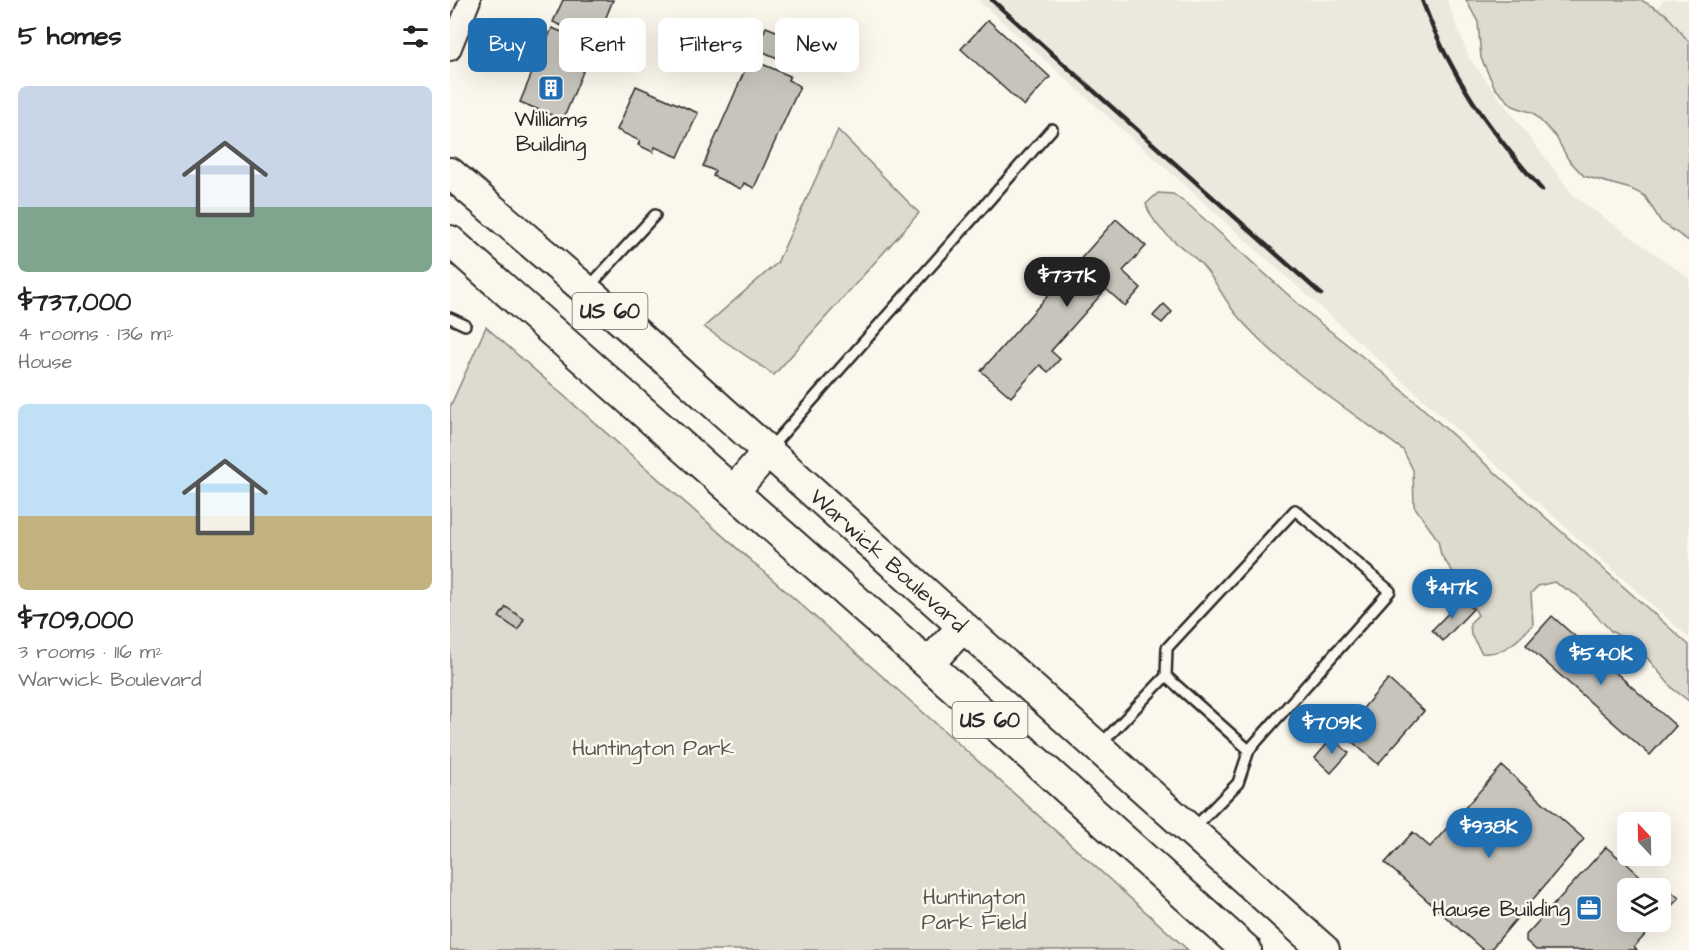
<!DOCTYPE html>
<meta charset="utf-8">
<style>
:root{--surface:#fff;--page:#f6f6f6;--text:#222;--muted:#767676;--accent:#1f6fb2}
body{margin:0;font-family:"Architects Daughter",sans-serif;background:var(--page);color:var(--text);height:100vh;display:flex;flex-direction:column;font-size:22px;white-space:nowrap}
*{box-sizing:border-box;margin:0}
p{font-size:20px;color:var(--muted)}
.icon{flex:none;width:33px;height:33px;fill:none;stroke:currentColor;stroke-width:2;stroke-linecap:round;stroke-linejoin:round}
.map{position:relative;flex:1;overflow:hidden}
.panel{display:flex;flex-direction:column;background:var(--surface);width:450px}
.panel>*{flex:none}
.banner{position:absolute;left:18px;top:18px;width:570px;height:54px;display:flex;gap:12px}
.needle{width:39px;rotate:338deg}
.tools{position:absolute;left:1167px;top:812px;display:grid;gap:12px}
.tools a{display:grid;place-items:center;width:54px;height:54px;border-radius:9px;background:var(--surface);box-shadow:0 6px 24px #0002;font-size:30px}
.price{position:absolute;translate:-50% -51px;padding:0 14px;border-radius:21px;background:var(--accent);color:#fff;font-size:20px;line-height:39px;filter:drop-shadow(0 2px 3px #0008)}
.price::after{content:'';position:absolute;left:50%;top:36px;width:18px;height:14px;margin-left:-9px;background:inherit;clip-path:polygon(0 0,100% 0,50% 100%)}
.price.selected{background:#222;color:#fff}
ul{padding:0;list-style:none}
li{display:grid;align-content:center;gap:12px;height:318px;padding:0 18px}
li span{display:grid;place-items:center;height:186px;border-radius:9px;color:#555}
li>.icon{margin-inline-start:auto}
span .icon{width:108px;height:108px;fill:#fffc;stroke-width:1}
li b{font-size:26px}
h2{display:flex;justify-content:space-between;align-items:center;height:72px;padding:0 18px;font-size:26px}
.chip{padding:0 21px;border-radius:9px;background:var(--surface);box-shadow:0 6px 24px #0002;font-size:21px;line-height:54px}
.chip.selected{background:var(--accent);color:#fff}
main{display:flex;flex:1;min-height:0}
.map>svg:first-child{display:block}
</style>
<main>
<section class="panel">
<h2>5 homes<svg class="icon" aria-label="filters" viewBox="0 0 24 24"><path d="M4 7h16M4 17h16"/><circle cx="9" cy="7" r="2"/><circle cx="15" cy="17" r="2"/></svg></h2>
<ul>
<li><span style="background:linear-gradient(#c9d6e8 65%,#7fa58c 0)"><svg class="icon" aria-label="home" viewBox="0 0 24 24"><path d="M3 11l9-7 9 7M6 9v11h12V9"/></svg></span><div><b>$737,000</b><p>4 rooms · 136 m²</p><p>House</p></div></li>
<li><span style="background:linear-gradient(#bfe0f5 60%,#c2b280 0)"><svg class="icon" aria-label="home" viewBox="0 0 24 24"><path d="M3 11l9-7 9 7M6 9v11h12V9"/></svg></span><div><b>$709,000</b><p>3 rooms · 116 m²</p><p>Warwick Boulevard</p></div></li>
</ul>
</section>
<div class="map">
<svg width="1239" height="950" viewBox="0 0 1239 950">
<rect width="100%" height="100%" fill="#fbf7ec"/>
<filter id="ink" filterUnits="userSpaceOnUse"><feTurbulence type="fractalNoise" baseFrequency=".0167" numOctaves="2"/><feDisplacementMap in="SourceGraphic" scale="12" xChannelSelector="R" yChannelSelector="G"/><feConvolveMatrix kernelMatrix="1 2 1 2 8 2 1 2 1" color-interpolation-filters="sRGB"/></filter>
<g filter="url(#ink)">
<!-- built -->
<path fill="#ebe8de" d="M528,0h469l22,58 106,139 114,81v360z
M1214,0h25v47l-37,-33z"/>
<!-- green -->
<path fill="#dddad0" stroke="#84827e" stroke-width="1.5" d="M1016,0h175l25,14 23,28v199l-28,-19 -16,-26 -14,-7 -47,-13 -16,-17 -12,-22 -23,-24 -20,-7 -18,-18 -14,-30 -3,-36z
M388,130l81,83 -145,162 -70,-48 73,-64z
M708,193l15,1 18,13 124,112 68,54 306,272v56l-16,-12 -34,-41 -28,-17 -34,-36 -23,-13 -16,4 -7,7 2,31c-14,16 -29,31 -51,29l-11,-18 -1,-12 8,-8 -17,-31 -20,-29 -3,-15 -24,-34 -1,-36 -10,-20c-56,-42 -116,-78 -163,-131 -16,-17 -25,-43 -43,-59 -20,-18 -42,-29 -51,-56z
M36,327l464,409 238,214h-738v-543z"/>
<!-- building -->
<path fill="#c7c4bc" stroke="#2b2b2b" stroke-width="1.5" d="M113,0h50l-17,42 -43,-20z
M538,20l62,57 -26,29 -63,-57z
M316,27l30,12 -10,23 -29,-13z
M102,28l42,17 -31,75 -43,-18 12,-29 -22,-11 12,-26 23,9z
M298,63l11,5 3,-4 28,12 -2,4 12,6 -46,102 -10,-5 -3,6 -28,-13 2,-5 -12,-5z
M186,86l62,27 -20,44 -23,-10 -2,5 -15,-7 2,-4 -23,-11z
M666,219l30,27 -23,25 18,17 -16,18 -19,-17 -55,62 9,8 -12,13 -8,-7 -29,32 -30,-26z
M714,304l8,8 -10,11 -9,-7z
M1012,599l11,10 -30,32 -11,-11z
M56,607l18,12 -6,11 -19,-13z
M1102,616l124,110 -26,29 -124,-110z
M938,679l36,32 -46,53 -36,-31z
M882,738l17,15 -18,20 -16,-15z
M1052,766l82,73 -94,111h-7l-98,-87 28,-31 17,15z
M1156,847l12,10 4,-3 7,7 -2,3 22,20 6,-7 24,21 -19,20v-30h-32v33h30l-24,26 3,3h-101l-10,-9v-6z"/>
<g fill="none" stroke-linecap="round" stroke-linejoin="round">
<defs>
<path id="lane" d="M138,288l67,-73
M0,318l15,7
M321,447l281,-318
M716,676l1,-28 128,-138 95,81 -141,159 -11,33 -45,46
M650,745l66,-69 83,74"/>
<path id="street" d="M0,50l20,-50"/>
<path id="primary" d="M0,173l179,154 695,623
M0,241l478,423 318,286
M284,491l34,-40
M478,664l35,-37"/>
</defs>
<!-- lane casing -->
<use href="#lane" stroke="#2b2b2b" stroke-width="14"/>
<!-- street casing -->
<use href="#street" stroke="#2b2b2b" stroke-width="24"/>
<!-- primary casing -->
<use href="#primary" stroke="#2b2b2b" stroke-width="34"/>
<!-- lane -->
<use href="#lane" stroke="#fbf7ec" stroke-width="9"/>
<!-- street -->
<use href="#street" stroke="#fbf7ec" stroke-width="20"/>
<!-- primary -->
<use href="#primary" stroke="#fbf7ec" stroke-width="30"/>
<!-- rail -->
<path stroke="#2b2b2b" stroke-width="4.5" d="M542,0l329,294
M972,0c28,77 67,129 120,190"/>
</g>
</g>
<!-- icons -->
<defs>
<symbol id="building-square" viewBox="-11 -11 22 22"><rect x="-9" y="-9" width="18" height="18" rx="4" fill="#1f6fb2" stroke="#fbf7ec"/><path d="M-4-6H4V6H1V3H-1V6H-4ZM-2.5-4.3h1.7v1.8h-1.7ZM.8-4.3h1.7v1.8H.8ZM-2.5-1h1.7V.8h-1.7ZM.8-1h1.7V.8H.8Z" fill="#fff"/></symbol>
<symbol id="office-square" viewBox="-11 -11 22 22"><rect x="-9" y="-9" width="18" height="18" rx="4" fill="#1f6fb2" stroke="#fbf7ec"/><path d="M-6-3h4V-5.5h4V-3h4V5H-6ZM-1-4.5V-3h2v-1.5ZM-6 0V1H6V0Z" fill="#fff"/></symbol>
</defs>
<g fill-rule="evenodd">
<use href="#building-square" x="86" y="73" width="30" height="30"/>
<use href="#office-square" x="1124" y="893" width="30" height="30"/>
</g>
<g text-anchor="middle" stroke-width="5" stroke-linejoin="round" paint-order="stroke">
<!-- shield labels -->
<g fill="#fbf7ec" stroke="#696865" stroke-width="1.5">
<rect x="122.5" y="293" width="75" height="36" rx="4.5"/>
<rect x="502.5" y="702" width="75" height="36" rx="4.5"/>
</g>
<g font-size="21" font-weight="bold" fill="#2b2b2b">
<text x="160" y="318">US 60</text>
<text x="540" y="727">US 60</text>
</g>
<!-- poi labels -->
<g font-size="22" fill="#2b2b2b" stroke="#fbf7ec">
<text x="101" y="126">Williams<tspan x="101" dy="25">Building</tspan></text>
<text x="1120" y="916" text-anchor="end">Hause Building</text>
</g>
<!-- street labels -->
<g font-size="22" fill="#2b2b2b" stroke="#fbf7ec">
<text transform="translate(439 560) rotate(42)" y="8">Warwick Boulevard</text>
</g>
<!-- park labels -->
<g font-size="22" fill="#585754" stroke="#fbf7ec">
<text x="203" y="755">Huntington Park</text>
<text x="524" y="904">Huntington<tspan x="524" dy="25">Park Field</tspan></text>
</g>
</g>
</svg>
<div class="tools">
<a><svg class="needle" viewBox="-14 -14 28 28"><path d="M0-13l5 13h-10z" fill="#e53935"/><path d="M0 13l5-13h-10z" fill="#767676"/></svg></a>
<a><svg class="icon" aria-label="layers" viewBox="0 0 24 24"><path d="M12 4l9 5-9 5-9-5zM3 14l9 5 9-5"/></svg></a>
</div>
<b class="price selected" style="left:617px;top:308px">$737K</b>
<b class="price" style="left:1002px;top:620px">$417K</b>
<b class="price" style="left:1151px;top:686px">$540K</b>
<b class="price" style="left:882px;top:755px">$709K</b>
<b class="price" style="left:1039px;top:859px">$938K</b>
<div class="banner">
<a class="chip selected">Buy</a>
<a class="chip">Rent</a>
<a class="chip">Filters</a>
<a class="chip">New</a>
</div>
</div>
</main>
